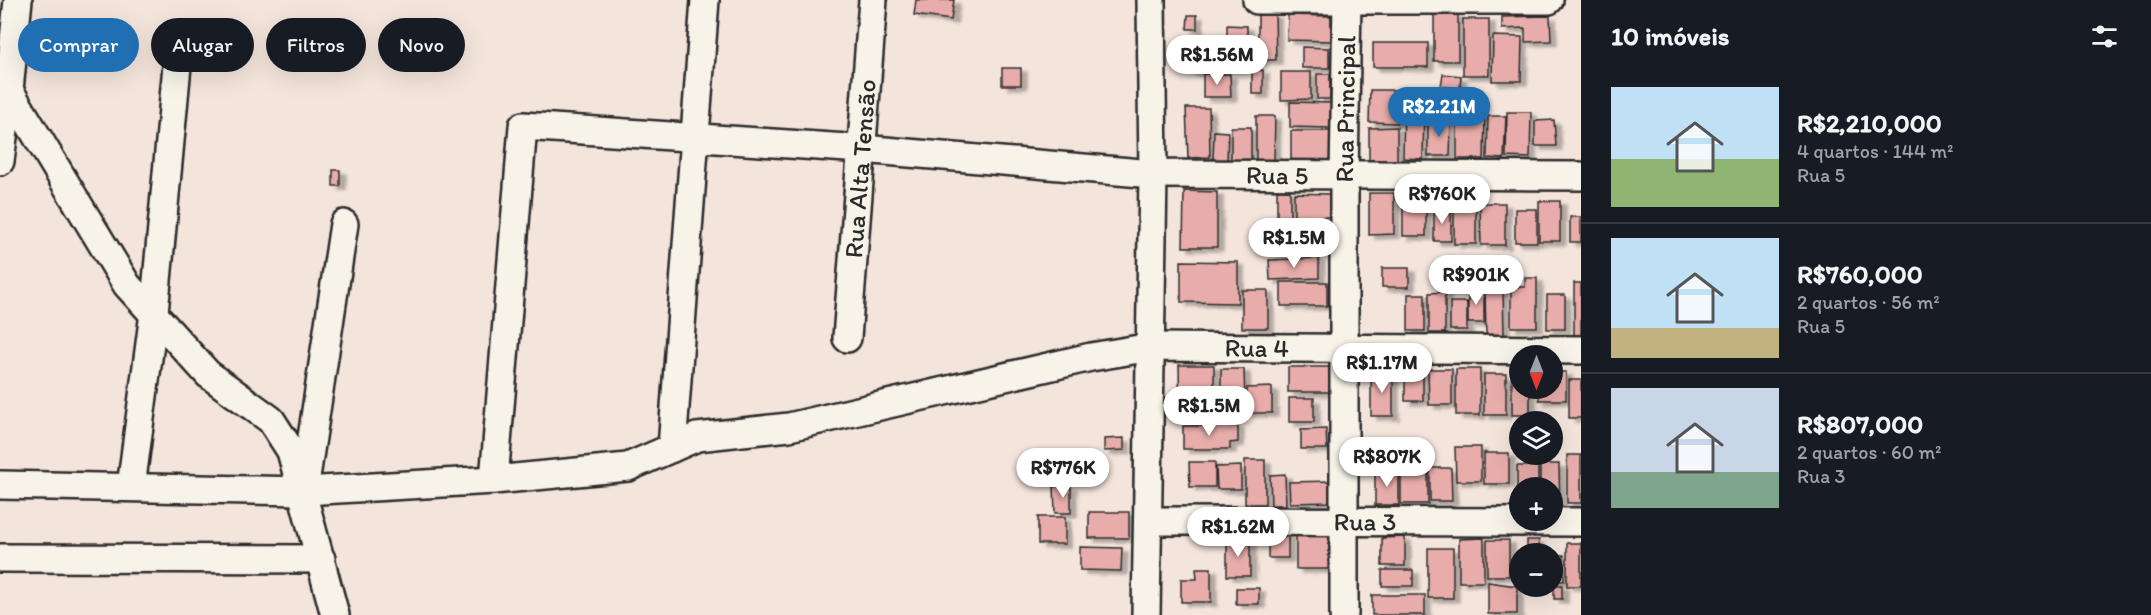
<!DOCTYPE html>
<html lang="pt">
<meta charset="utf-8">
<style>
:root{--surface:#171b24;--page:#242831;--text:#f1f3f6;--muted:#9ea1a6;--line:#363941;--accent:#1f6fb2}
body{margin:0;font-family:Itim,sans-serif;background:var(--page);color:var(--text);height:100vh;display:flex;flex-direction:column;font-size:22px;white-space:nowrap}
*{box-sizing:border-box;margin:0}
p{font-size:20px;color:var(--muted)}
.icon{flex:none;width:33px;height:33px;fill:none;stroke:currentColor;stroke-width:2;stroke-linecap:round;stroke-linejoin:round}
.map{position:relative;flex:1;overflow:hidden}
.panel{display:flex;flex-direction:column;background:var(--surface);width:570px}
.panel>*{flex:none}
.hud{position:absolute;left:18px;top:18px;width:570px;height:54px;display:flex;gap:12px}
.needle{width:39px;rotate:180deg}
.tools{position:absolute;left:1509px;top:345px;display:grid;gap:12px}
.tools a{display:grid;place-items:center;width:54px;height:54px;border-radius:50%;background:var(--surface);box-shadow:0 6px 24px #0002;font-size:30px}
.price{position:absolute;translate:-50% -51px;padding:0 14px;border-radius:21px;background:#fff;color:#222;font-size:20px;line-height:39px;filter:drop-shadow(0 2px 3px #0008)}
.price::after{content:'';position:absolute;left:50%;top:36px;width:18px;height:14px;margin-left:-9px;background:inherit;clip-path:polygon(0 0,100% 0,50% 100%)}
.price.current{background:var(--accent);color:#fff}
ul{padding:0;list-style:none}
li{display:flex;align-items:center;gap:18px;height:150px;padding:0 30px}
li+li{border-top:2px solid var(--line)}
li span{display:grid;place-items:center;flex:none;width:168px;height:120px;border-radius:0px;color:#555}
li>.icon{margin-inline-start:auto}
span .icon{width:72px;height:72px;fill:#fffc;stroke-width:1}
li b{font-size:26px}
h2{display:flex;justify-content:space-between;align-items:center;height:72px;padding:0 30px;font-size:26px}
.pill{padding:0 21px;border-radius:27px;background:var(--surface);box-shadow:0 6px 24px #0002;font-size:21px;line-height:54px}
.pill.current{background:var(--accent);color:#fff}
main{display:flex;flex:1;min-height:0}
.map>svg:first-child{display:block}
</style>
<main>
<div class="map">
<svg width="1581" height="615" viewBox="0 0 1581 615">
<defs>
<filter id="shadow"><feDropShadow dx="6" dy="4" stdDeviation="1.5" flood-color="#0004"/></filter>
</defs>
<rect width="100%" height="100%" fill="#f4e5dc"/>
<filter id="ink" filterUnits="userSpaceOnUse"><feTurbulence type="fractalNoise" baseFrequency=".0167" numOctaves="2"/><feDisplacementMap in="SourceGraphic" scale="12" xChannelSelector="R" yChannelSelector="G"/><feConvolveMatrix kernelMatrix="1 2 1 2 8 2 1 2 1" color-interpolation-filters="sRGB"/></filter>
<g filter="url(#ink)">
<!-- building -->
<path fill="#e8adaa" stroke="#2b2b2b" stroke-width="1.5" filter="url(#shadow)" d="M916,0h38l-3,20 -37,-5z
M1258,14h17l1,46h-18z
M1434,14h24v47h-24z
M1188,15h9v14h-10z
M1288,15l43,1v25l-44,-1z
M1550,16l1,25 -26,1v-14l-23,1v-12z
M1463,19h26v56h-26z
M1227,25l20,1v24l-20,-1z
M1493,36l29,1 -1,44h-29z
M1373,43h55v24h-55z
M1190,47l28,1 -1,24h-28z
M1302,47l27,1v20h-27z
M1002,68h19v17h-19z
M1252,70h11v24h-11z
M1281,72h30v27l-30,1z
M1203,74h27l1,23h-28z
M1317,74h13v25h-13z
M1443,74l18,2 -1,13 -19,-3z
M1370,90h28v33l-29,-1z
M1290,102l41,1 -1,25 -40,-1z
M1404,104h20l-1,55 -20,-1z
M1186,108h23l1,49 -22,1z
M1507,112h24l-1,46 -24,-1z
M1471,114h14l-1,45h-27v-37h14z
M1256,116h19l-1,45h-18z
M1488,116h18l-2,43 -17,-1z
M1554,120l2,26h-21v-25z
M1428,121h23l-1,35h-22z
M1231,127h20v36h-20z
M1397,127v34l-28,1v-34z
M1214,131l14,1 -1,30h-14z
M1291,131h40l-1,29h-39z
M333,170h7v16h-7z
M1277,190h13v32h-13z
M1454,190h22v54h-22z
M1184,191l33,1v55h-34z
M1294,193l35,1v23h-35z
M1369,193h25v41l-25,1z
M1403,193h23v43h-23z
M1539,201h21v40h-21z
M1480,203h25v42h-24z
M1515,209h22v33h-22z
M1434,210h17v31h-17z
M1570,217h11v25h-11z
M1272,232h42v20h-42z
M1319,258v20l-49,2 -1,-20z
M1181,261l57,1v41l-57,-1z
M1382,268h27v19h-27z
M1525,278h12v49h-26v-40h14z
M1281,282h46v24h-46z
M1574,283h7v52h-7z
M1468,289h16v34h-16z
M1485,289h18l1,46h-18z
M1242,290h26v38h-26z
M1445,292v41h-16v-40z
M1408,294h17v37h-17z
M1547,295h18v34h-18z
M1450,302h17v28h-17z
M1179,365h35v53h-10v4h-24z
M1288,367h41v25h-41z
M1221,369h23l1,33 -24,1z
M1428,369h24v36h-23z
M1456,369h24v46h-24z
M1405,370h18v31h-18z
M1552,372h14v28h-27v-12h13z
M1371,373h22v43h-22z
M1484,374h22v41h-22z
M1512,378h8v10h10v27h-18z
M1569,380h12v38h-12z
M1272,387v26h-25v-25z
M1289,398h25v24h-25z
M1183,426h55v16l-8,1v6h-47z
M1326,429l1,20h-26v-19z
M1124,438v12l-20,1v-12z
M1455,447h26v34h-25z
M1484,453h25v31h-25z
M1567,455h14v48h-14z
M1245,460h20v44h-20z
M1189,462h26v25h-25z
M1540,464h19l1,49h-8v-25h-12z
M1241,466v23h-24l-1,-22z
M1517,466h21v22h-18v19h-3z
M1401,467h27v37h-27z
M1430,468h21l1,33h-22z
M1375,471h24v34h-24z
M1285,474l1,31h-15l-1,-30z
M1332,481l1,21 -43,1 -1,-21z
M1054,486h17v27h-16z
M1089,512h40v26h-40z
M1038,517h27v27h-27z
M1288,529v29h-20v-28z
M1296,535l33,1 -1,33h-32z
M1405,537v29h-23v-28z
M1484,538v44h-25v-43z
M1487,540h22v36h-22z
M1527,540h12v14h-12z
M1227,541h23v35h-23z
M1567,543h14v43h-14z
M1080,547l42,1 -1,23 -41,-1z
M1428,548h25v50h-25z
M1552,555h12v26h-12z
M1196,568h15v34h-30v-23h16z
M1382,570h31v16h-31z
M1488,582l29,4v28h-29z
M1554,585h8v14h-8z
M1236,588h23v16h-23z
M1372,595h53v20h-53z"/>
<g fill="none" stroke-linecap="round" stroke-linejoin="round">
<defs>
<g id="minor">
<path d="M18,0l-9,90 118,195 81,89 63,46 20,31 44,164"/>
<path d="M1257,0h292"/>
<path d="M0,161l9,-71"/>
<path id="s1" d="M1581,176l-428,-2 -291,-25 -339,-23 -29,354 134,-13 69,-30 92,-10 302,-70 60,-10 430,3"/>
<path id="s2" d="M847,338l26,-338"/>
<path d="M672,448l33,-448"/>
<path d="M305,484l39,-260"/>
<path d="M0,485l304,6 190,-11"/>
<path d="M131,487l23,-174 24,-258"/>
<path id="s3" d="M1149,521l432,1"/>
<path d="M0,558l321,1"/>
<path d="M1146,615l7,-441 -2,-174"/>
<path id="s4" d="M1344,615v-439l3,-176"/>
</g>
</defs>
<!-- minor casing -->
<use href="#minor" stroke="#2b2b2b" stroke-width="32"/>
<!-- minor -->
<use href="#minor" stroke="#f7f3e8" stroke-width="27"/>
</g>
</g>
<g text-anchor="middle" stroke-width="4.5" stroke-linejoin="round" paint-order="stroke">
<!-- street labels -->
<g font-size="26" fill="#2b2b2b" stroke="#f7f3e8">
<text dy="9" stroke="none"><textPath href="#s4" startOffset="506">Rua Principal</textPath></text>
<text dy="9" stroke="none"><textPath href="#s2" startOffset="170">Rua Alta Tensão</textPath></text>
<text transform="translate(1277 175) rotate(1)" y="9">Rua 5</text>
<text dy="9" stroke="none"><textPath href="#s1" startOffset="2194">Rua 4</textPath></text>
<text dy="9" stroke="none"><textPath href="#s3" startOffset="216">Rua 3</textPath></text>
</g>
</g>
</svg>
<div class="tools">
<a><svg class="needle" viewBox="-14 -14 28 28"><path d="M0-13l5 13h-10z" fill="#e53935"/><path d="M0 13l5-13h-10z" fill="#9ea1a6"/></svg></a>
<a><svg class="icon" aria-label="layers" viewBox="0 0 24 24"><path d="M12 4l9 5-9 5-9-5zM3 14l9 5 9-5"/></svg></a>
<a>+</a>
<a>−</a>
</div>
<b class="price" style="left:1217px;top:86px">R$1.56M</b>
<b class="price current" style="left:1439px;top:138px">R$2.21M</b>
<b class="price" style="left:1442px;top:225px">R$760K</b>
<b class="price" style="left:1294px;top:269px">R$1.5M</b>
<b class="price" style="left:1476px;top:306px">R$901K</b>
<b class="price" style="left:1382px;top:394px">R$1.17M</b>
<b class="price" style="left:1209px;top:437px">R$1.5M</b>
<b class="price" style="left:1387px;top:488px">R$807K</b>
<b class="price" style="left:1063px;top:499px">R$776K</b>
<b class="price" style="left:1238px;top:558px">R$1.62M</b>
<div class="hud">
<a class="pill current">Comprar</a>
<a class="pill">Alugar</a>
<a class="pill">Filtros</a>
<a class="pill">Novo</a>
</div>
</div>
<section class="panel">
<h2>10 imóveis<svg class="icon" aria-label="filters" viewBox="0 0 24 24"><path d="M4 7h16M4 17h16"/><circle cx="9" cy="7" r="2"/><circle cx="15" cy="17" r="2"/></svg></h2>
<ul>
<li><span style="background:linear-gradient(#bfe0f5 60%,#8fb573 0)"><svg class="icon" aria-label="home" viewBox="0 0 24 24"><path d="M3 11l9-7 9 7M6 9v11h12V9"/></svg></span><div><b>R$2,210,000</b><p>4 quartos · 144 m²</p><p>Rua 5</p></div></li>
<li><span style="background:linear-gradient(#bfe0f5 75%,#c2b280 0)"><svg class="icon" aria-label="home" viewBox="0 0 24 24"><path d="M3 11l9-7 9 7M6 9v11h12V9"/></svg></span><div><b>R$760,000</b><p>2 quartos · 56 m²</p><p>Rua 5</p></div></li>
<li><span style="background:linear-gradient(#c9d6e8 70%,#7fa58c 0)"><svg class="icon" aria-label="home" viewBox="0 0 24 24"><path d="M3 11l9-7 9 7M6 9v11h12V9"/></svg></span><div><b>R$807,000</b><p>2 quartos · 60 m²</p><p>Rua 3</p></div></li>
</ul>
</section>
</main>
